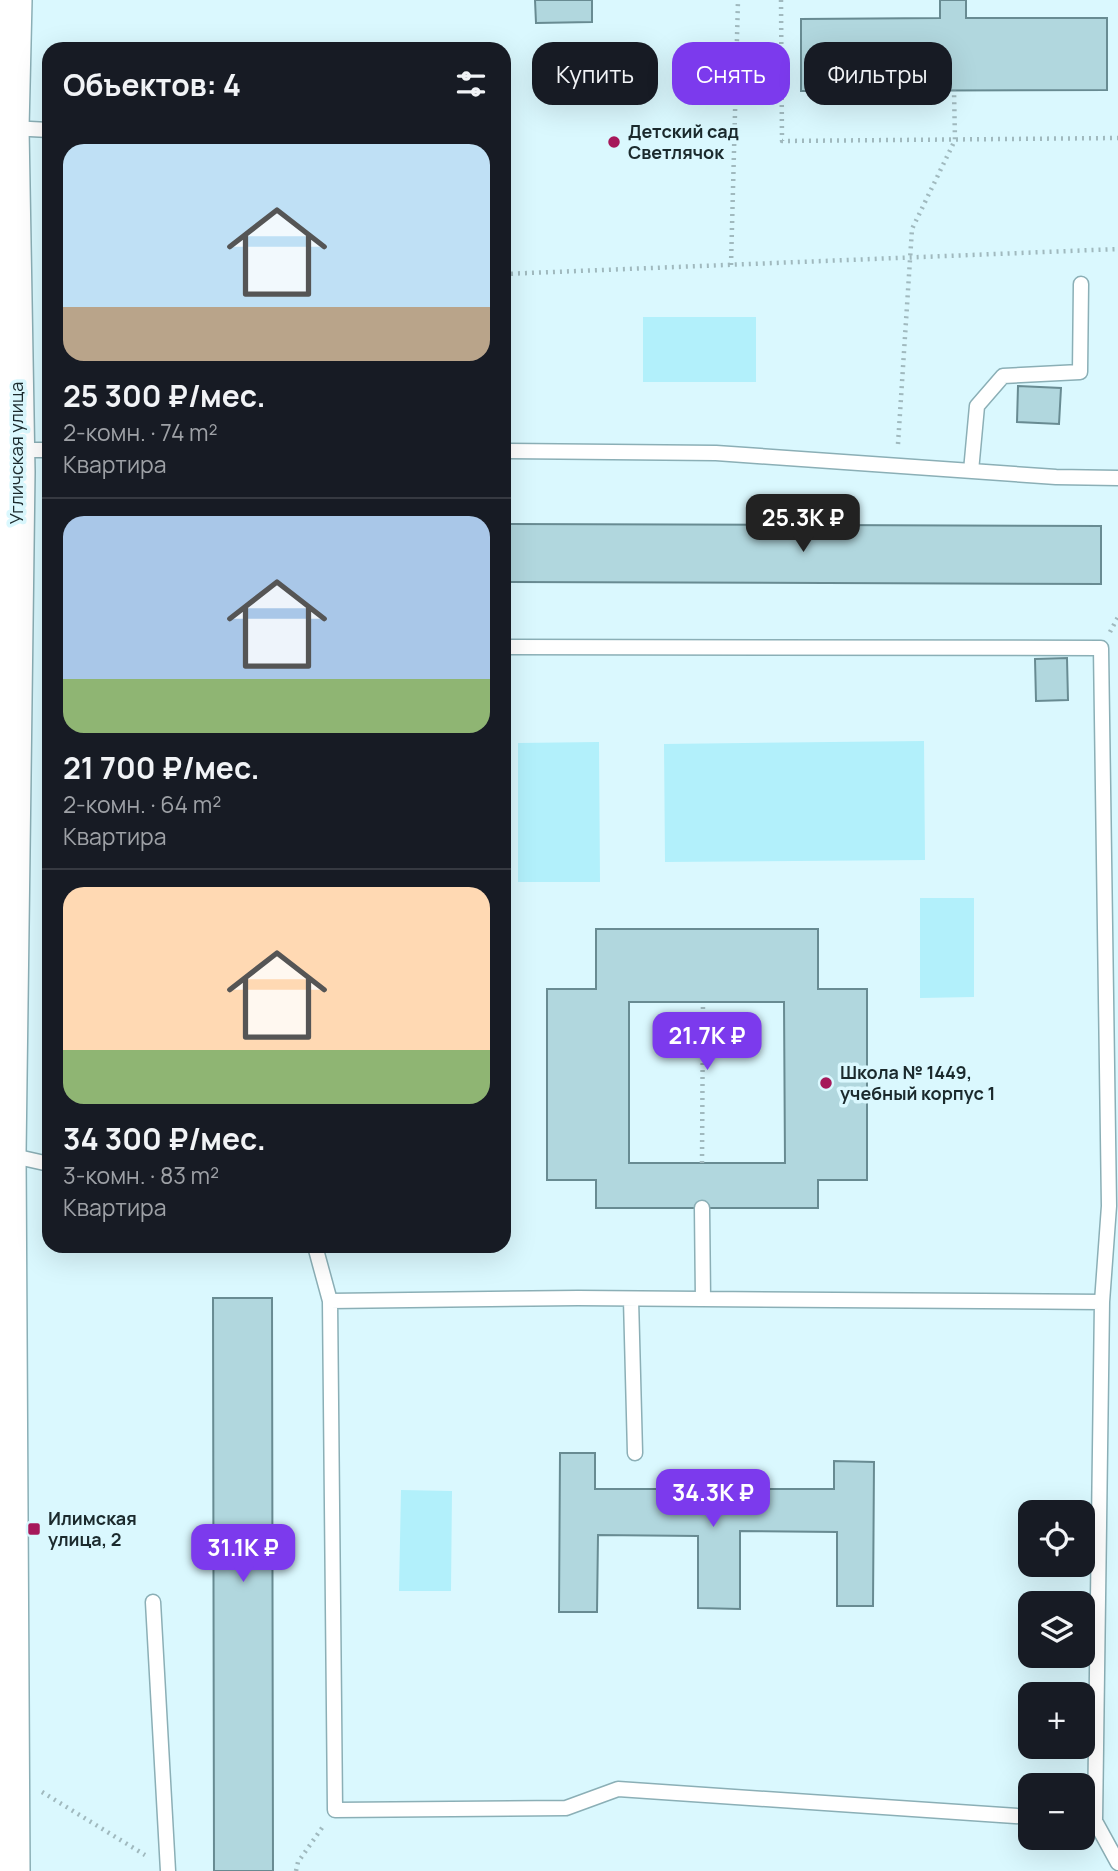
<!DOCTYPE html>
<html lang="ru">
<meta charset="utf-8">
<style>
:root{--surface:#171b24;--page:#242831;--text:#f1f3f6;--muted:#9ea1a6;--line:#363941;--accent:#7c3aed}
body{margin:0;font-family:Manrope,sans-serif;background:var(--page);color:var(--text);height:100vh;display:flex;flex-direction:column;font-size:26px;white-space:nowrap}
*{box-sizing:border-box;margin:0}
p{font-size:23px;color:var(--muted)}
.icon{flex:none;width:38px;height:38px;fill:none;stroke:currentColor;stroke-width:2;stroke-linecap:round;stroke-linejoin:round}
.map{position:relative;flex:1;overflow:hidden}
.sheet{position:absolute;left:42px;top:42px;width:469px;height:1211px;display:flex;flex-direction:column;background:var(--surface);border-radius:21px;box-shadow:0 7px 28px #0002}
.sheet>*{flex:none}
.top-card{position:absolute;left:532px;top:42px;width:480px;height:63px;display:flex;gap:14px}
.tools{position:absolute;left:1018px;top:1500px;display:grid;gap:14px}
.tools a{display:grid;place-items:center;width:77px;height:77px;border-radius:14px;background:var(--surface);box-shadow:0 7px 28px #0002;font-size:35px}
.price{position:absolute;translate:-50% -60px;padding:0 16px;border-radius:14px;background:var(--accent);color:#fff;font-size:23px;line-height:46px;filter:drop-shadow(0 2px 4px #0008)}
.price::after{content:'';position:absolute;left:50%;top:42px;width:21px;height:16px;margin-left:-10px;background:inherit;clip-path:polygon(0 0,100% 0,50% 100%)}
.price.on{background:#222;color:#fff}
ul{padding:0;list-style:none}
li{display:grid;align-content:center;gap:14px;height:371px;padding:0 21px}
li+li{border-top:2px solid var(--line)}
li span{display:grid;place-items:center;height:217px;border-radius:21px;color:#555}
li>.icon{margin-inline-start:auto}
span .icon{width:126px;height:126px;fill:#fffc;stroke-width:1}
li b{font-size:30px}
h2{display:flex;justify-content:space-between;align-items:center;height:84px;padding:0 21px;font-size:30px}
.pill{padding:0 24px;border-radius:21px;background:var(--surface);box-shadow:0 7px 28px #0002;font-size:24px;line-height:63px}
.pill.on{background:var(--accent);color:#fff}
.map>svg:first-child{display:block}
</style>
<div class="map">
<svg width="1118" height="1871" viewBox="0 0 1118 1871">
<rect width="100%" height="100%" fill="#daf8fe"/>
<!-- green -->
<path fill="#b2f0fb" d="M643,317h113v65h-113z
M924,741l1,119 -260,2 -1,-118z
M599,742l1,140h-82v-139z
M920,898h54v99l-54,1z
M401,1490l51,1 -1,100h-52z"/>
<!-- building -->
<path fill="#b1d7de" stroke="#688b92" stroke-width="2" fill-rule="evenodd" d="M535,0h57v22l-56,1z
M940,0h26v18h141v72l-306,1v-72l139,-1z
M1018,386l43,2 -2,36 -42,-2z
M504,524l597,2v58l-597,-2z
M1067,658l1,42 -32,1 -1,-42z
M596,929h222v60h49v191h-49v28h-222v-28h-49v-191h49zM629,1002h155l1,161h-156z
M213,1298h59l1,573h-59z
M560,1453h35v36h239v-28l40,1 -1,144h-36v-74l-97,-1v78l-42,-1v-72l-100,-1 -1,77h-38z"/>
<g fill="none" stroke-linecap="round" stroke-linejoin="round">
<defs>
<path id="service" d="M11,128l38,2
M17,450h32
M504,451l212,2 340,24 62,1
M971,471l6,-65 26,-30 77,-4 1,-88
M504,647l597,1 8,558 -7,96 -7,519 23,42
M9,1155l40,9
M702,1208l1,91
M315,1246l15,55 5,509 231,-2 52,-19 413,28
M631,1299l4,154
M330,1301l248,-3 524,4
M153,1602l15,269"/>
<path id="tertiary" d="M12,1871l-4,-716 9,-683 -6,-344 3,-128"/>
</defs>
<!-- service casing -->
<use href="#service" stroke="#8bafb6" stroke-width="17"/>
<!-- tertiary casing -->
<use href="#tertiary" stroke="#8bafb6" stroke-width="38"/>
<!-- path -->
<path stroke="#a0b9be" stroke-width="4.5" stroke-dasharray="2 5" stroke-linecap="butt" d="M781,0l1,141 336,-3
M731,265l7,-265
M504,274l614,-25
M898,444l14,-215 43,-89 -1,-50
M1110,632l8,-15
M702,1163l1,-161
M42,1792l103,63
M296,1871l2,-9 26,-37"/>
<!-- service -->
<use href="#service" stroke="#fff" stroke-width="14"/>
<!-- tertiary -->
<use href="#tertiary" stroke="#fff" stroke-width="35"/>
</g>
<!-- markers -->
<g fill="#a6185a" stroke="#daf8fe" stroke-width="2.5">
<circle cx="614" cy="142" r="7"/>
<circle cx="826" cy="1083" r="7"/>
<rect x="27" y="1522" width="14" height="14" rx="3.5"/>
</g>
<g text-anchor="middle" stroke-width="7" stroke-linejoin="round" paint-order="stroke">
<!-- poi labels -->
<g font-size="18" font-weight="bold" fill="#1b2a2d" stroke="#daf8fe" text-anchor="start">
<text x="628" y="138">Детский сад<tspan x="628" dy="21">Светлячок</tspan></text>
<text x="840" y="1079">Школа № 1449,<tspan x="840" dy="21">учебный корпус 1</tspan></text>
<text x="48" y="1525">Илимская<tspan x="48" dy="21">улица, 2</tspan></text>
</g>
<!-- street labels -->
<g font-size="18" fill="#1b2a2d" stroke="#daf8fe">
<text transform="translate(17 453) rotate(-90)" y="6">Угличская улица</text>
</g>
</g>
</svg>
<div class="tools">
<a><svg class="icon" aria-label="locate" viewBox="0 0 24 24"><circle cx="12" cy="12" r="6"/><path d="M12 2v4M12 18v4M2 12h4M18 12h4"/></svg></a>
<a><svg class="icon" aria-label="layers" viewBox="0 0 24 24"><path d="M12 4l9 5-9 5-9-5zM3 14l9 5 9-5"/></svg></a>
<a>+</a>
<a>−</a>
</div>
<b class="price on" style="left:803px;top:554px">25.3K ₽</b>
<b class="price" style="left:707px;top:1072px">21.7K ₽</b>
<b class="price" style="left:713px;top:1529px">34.3K ₽</b>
<b class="price" style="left:243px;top:1584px">31.1K ₽</b>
<div class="top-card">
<a class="pill">Купить</a>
<a class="pill on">Снять</a>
<a class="pill">Фильтры</a>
</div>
<section class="sheet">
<h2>Объектов: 4<svg class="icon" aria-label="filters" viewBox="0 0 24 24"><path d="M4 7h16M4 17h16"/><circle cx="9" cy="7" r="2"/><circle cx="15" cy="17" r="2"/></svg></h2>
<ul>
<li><span style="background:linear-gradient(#bfe0f5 75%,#b9a48a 0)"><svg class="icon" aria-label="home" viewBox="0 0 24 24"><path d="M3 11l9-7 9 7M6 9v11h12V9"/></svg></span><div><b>25 300 ₽/мес.</b><p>2-комн. · 74 m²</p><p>Квартира</p></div></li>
<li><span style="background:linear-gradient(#a9c7e8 75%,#8fb573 0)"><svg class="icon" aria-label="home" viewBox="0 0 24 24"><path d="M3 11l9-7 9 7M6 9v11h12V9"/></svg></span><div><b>21 700 ₽/мес.</b><p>2-комн. · 64 m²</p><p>Квартира</p></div></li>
<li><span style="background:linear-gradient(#ffd9b3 75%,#8fb573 0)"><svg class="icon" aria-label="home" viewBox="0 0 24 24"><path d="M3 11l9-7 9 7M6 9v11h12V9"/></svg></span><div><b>34 300 ₽/мес.</b><p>3-комн. · 83 m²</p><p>Квартира</p></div></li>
</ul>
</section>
</div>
